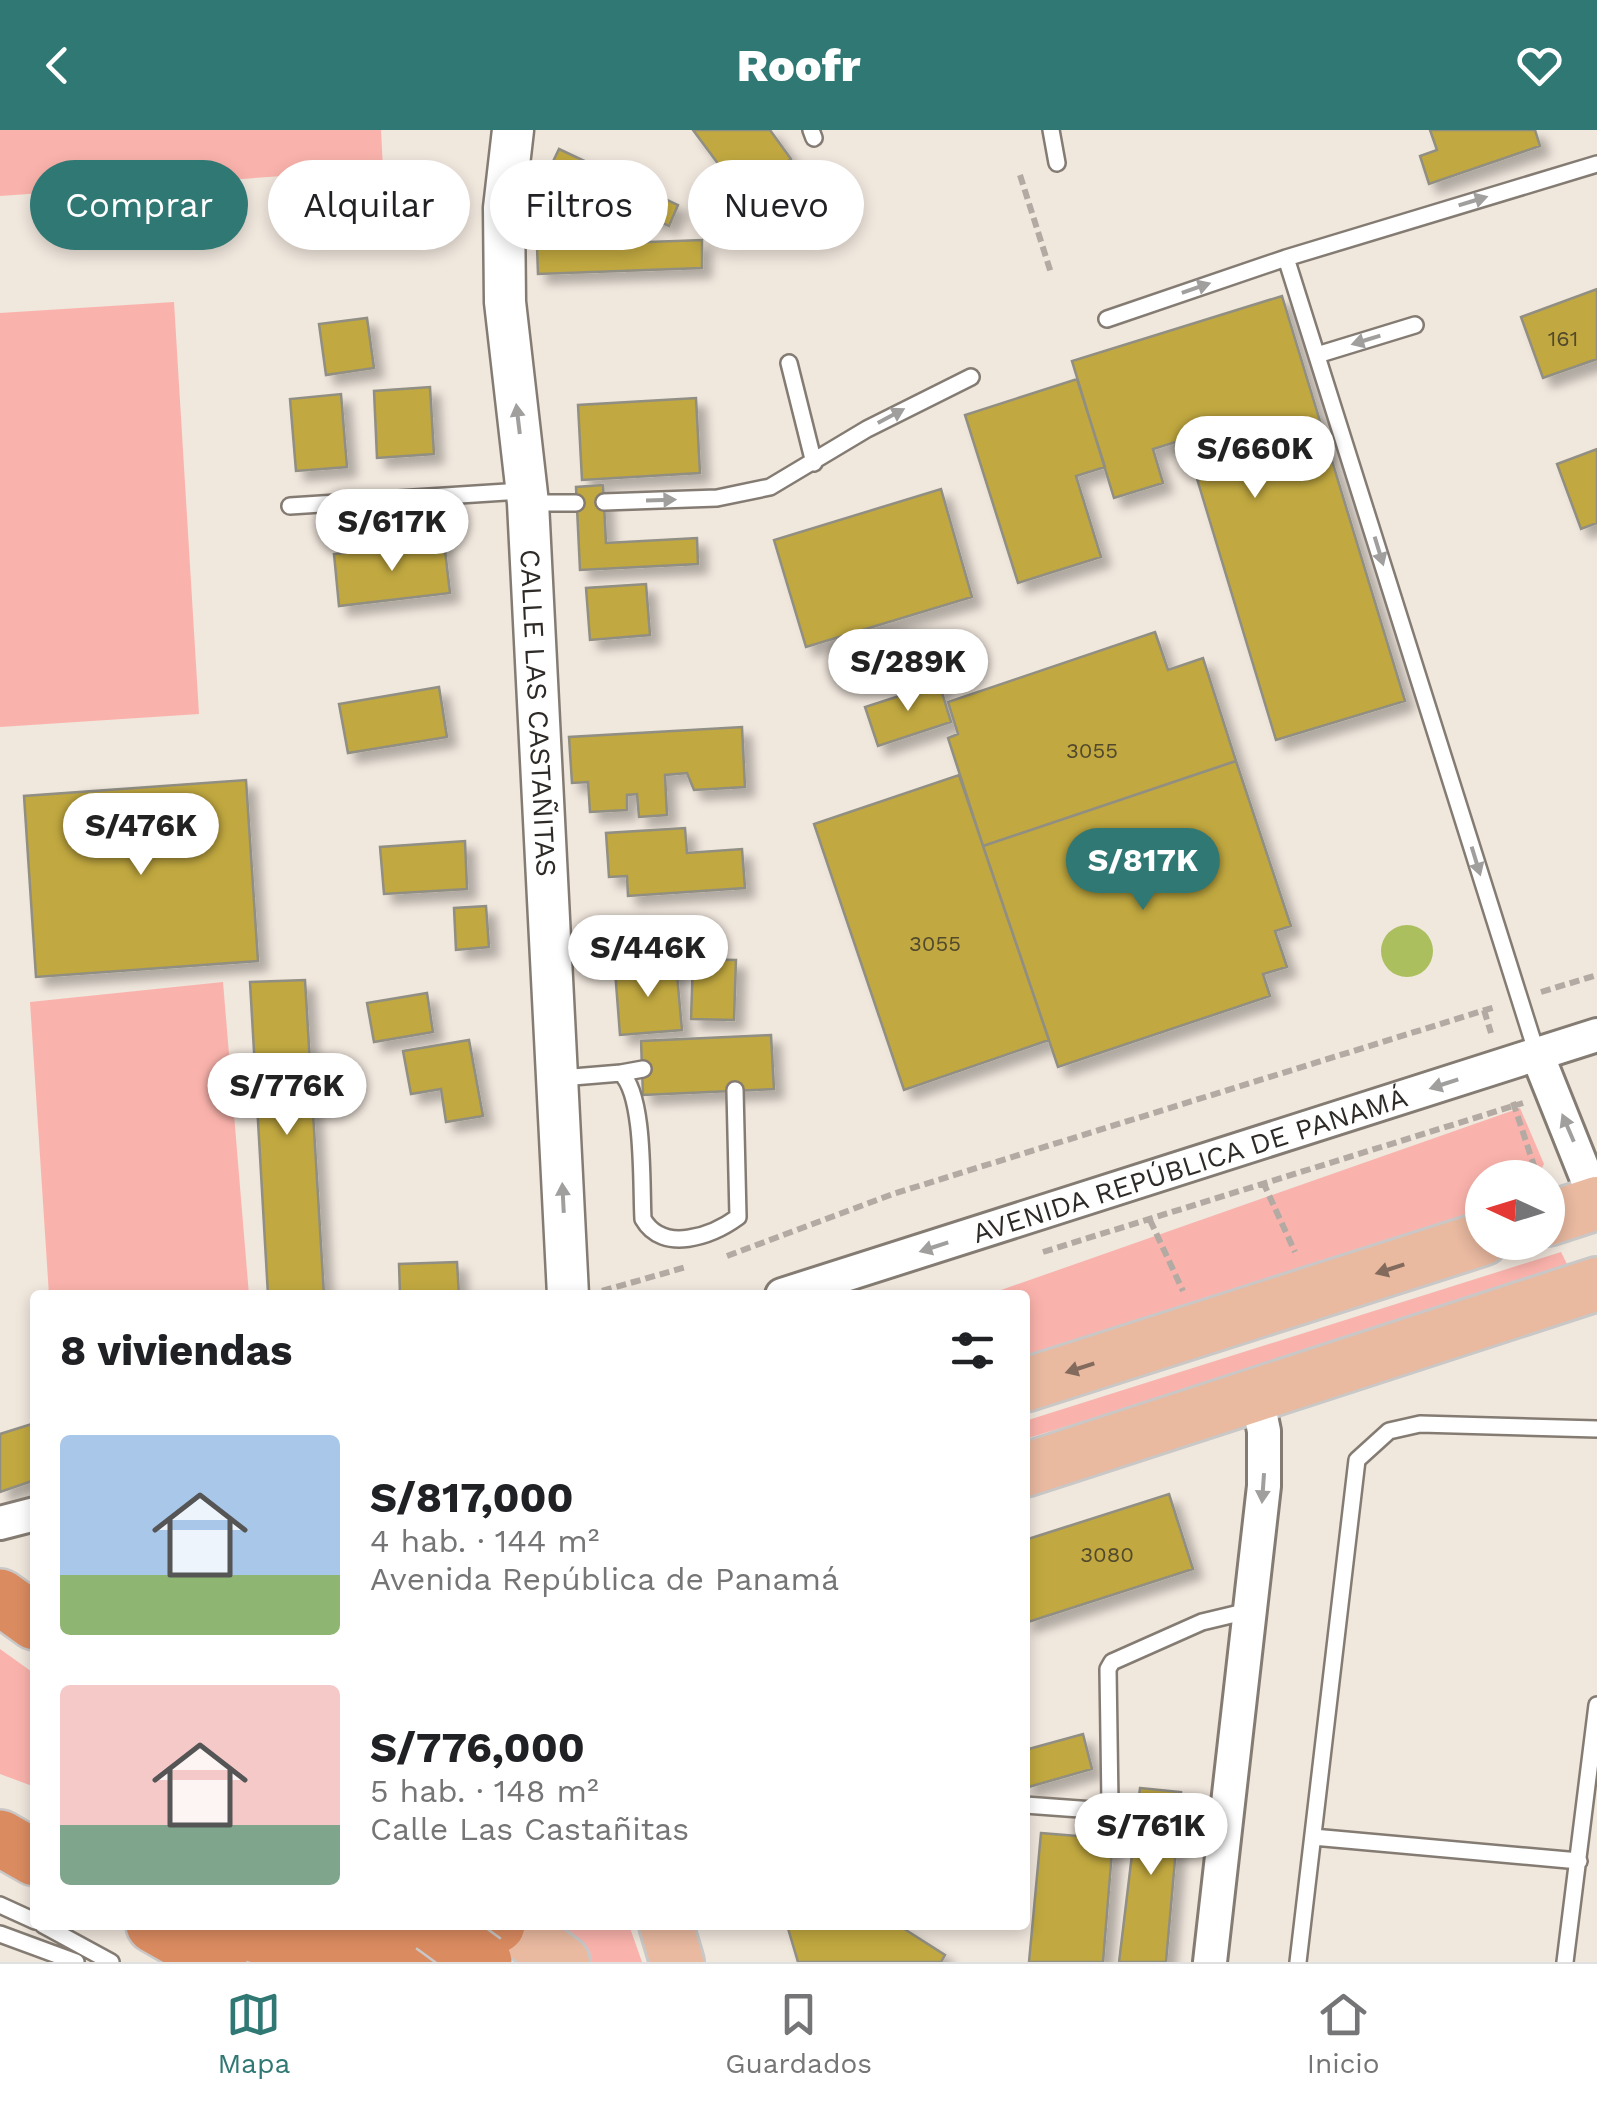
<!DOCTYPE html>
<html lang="es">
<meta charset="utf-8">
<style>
:root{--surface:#fff;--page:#f2f2f2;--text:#202124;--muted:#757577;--line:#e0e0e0;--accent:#307874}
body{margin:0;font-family:"Work Sans",sans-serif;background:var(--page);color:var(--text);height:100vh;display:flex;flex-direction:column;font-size:38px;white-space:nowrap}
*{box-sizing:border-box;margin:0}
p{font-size:32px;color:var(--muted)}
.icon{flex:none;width:55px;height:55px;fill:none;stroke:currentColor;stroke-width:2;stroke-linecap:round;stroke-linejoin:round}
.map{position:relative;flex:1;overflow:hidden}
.side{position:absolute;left:30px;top:1160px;width:1000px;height:640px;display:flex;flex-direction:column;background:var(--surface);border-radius:10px;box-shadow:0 5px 15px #0003}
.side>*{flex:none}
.top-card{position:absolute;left:30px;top:30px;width:1000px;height:90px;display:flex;gap:20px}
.needle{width:65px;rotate:274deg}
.fabs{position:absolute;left:1465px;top:1030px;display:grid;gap:20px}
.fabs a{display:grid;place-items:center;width:100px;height:100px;border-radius:50%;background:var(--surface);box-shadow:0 5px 15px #0003;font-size:50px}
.price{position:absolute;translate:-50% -85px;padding:0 22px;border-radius:35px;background:#fff;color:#222;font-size:32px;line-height:65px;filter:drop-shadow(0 2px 5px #0008)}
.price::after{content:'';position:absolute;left:50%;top:60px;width:30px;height:22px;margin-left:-15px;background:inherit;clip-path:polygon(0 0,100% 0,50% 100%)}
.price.active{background:var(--accent);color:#fff}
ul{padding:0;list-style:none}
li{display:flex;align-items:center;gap:30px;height:250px;padding:0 30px}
li span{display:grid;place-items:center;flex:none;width:280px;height:200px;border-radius:10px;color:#555}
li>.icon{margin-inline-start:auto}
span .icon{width:120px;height:120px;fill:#fffc;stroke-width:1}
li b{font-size:42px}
h2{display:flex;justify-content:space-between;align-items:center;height:120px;padding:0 30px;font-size:42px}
.tag{padding:0 35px;border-radius:45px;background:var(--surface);box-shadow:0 5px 15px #0003;font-size:35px;line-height:90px}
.tag.active{background:var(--accent);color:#fff}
header{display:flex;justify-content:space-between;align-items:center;height:130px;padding:0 30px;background:var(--accent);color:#fff;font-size:45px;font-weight:800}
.dock{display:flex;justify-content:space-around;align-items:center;height:140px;border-top:2px solid var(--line);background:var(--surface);font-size:28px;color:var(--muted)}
.dock a{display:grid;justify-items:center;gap:5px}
.dock .active{color:var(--accent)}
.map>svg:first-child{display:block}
</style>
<header><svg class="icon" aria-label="back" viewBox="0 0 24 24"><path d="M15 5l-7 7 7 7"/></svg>Roofr<svg class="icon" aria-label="heart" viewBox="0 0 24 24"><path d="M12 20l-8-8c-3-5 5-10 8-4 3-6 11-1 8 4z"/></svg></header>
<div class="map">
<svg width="1597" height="1832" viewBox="0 0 1597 1832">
<defs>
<filter id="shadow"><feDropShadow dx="9" dy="9" stdDeviation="5" flood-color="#0004"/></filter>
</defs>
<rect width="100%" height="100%" fill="#f0e7dd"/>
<!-- green -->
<path fill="#fab3ac" d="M0,0h381l2,39 -383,27z
M174,172l25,412 -199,13v-414z
M223,852l26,313h-200l-19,-293z
M1520,978l24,56 -7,13 -55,1v46l-457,143v-72h-38z
M1561,1122l10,20 -546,167v-18z
M0,1519l35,25v113l-35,-13z
M523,1795h106l13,37h-66z"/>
<!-- water -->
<path fill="#abbf5e" d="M1381 821a26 26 0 1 1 52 0a26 26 0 1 1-52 0Z"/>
<!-- building -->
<path fill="#c1a83f" stroke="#918e83" stroke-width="2.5" filter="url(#shadow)" d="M693,0h77l21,29 -49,37z
M1430,0h105l5,16 -111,38 -9,-28 17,-6z
M559,19l119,56 -9,21 -120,-56z
M702,110v28l-164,6 -1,-28z
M1597,159v70l-54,19 -22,-61z
M1282,166l123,405 -129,39 -91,-301 -32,10 10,34 -49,15 -42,-137z
M367,188l7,50 -48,7 -7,-51z
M1077,249l28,88 -29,9 25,81 -83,26 -53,-168z
M430,257l4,67 -57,4 -3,-67z
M341,264l6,73 -51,4 -6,-72z
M696,268l4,75 -118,7 -4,-75z
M1597,319v74l-16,6 -24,-65z
M603,355l3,58 91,-5 1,26 -118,6 -4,-83z
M941,359l31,108 -166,50 -32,-107z
M444,412l6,51 -111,13 -5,-52z
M646,454l4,51 -60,5 -4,-52z
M1155,502l13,38 35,-12 33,103 -253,85 -35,-108 10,-4 -10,-32z
M939,553l12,39 -73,24 -13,-39z
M439,557l8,50 -99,16 -9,-49z
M742,597l3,60 -51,3 -7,-17 -22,2 2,40 -28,2 -2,-23 -10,1v15l-37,2 -2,-30 -16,1 -3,-46z
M1236,631l55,165 -16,5 12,36 -24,7 7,22 -212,71 -75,-221z
M959,645l90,265 -145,50 -90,-266z
M246,650l12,181 -222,16 -12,-181z
M685,698l2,25 55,-4 3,39 -117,8 -1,-20 -18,1 -3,-44z
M465,711l2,48 -83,5 -4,-47z
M486,776l3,41 -33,3 -2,-42z
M693,829l43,1 -2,60 -43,-1z
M676,834l6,66 -62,5 -5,-65z
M305,850l19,315h-56l-18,-313z
M427,863l6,39 -59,10 -7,-39z
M771,905l3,54 -131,6 -2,-54z
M469,910l14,76 -37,6 -5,-33 -30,5 -8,-43z
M457,1132l2,33h-59l-1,-31z
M35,1293v57l-35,12v-58z
M1169,1364l24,75 -168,54v-83z
M1083,1604l9,35 -67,19v-38z
M1140,1658l41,4 -15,170h-47z
M1041,1703l72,6 -10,123h-74z
M787,1795h111l47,30 -4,7h-143z"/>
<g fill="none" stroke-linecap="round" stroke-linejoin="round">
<defs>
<path id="service" d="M811,0l3,8
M1051,0l6,33
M1286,128l251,796
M1107,189l179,-61 311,-94
M1317,225l98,-30
M789,233l25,100
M604,372l113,-4 53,-11 97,-58 104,-52
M528,373h48
M290,376l233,-15
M643,939l-22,4c24,23 20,112 22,146 20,35 69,17 95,-2l-3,-127
M561,948l60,-5
M1025,1675l82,6 3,-7 -2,-135 4,-7 90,-40 46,-11
M1313,1707l266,24
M0,1775l35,16
M43,1795l68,37
M0,1804l76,28
M1298,1832l59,-502 32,-29 31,-7 177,5
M1565,1832l32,-257"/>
<g id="minor">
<path d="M1537,924l60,150"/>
<path id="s1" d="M782,1165l815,-260"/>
<path d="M0,1393l35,-9"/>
<path d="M1210,1832l54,-476v-55l-8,-39"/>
</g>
<g id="tertiary">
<path id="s2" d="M513,0l-9,78 1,94 23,201 40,792"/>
</g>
<path id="primary" d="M1548,1089l49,-16
M1025,1255l457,-146
M1025,1340l572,-186
M512,1795l51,37
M666,1795l11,37"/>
<path id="motorway" d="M0,1467l35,25
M0,1708l35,20
M154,1795l65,37
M227,1795c100,37 171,37 270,0"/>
</defs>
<!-- service casing -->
<use href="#service" stroke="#847c73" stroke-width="20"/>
<!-- minor casing -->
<use href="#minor" stroke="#847c73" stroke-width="38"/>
<!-- tertiary casing -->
<use href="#tertiary" stroke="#847c73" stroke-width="45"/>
<!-- primary casing -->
<use href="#primary" stroke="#c9c8c7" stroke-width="58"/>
<!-- motorway casing -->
<use href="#motorway" stroke="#c9c8c7" stroke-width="60"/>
<!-- path -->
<path stroke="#b2aaa3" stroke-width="6" stroke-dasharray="10 5" stroke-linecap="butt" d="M1020,45l31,98
M1541,862l56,-17
M1484,880l7,23
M1513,972l25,76
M1263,1052l32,70
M1150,1090l33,71
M1043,1122l480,-149
M727,1126l166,-62 602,-187
M602,1161l84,-24"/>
<!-- service -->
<use href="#service" stroke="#fff" stroke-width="15"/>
<!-- minor -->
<use href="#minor" stroke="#fff" stroke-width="32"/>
<!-- tertiary -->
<use href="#tertiary" stroke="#fff" stroke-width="40"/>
<!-- primary -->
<use href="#primary" stroke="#e9b9a0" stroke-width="52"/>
<!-- motorway -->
<use href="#motorway" stroke="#db8b60" stroke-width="55"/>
<defs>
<path id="motorway-bridge" d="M433,1795l51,37"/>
</defs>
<!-- motorway-bridge casing -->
<use href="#motorway-bridge" stroke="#c9c8c7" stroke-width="60" stroke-linecap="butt"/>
<!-- motorway-bridge -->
<use href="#motorway-bridge" stroke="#db8b60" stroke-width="55"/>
</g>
<!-- one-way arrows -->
<defs><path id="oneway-solid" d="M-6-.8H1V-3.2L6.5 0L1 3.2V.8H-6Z" transform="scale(2.5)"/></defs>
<g fill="#a19f9e">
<use href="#oneway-solid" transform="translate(1473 71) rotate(-17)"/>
<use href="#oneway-solid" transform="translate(1196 158) rotate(-19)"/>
<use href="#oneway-solid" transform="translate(1366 210) rotate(163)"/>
<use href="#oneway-solid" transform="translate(891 286) rotate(-28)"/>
<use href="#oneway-solid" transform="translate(518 289) rotate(-97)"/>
<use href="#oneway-solid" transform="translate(661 370) rotate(-2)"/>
<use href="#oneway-solid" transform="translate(1379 421) rotate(73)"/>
<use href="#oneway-solid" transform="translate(1476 731) rotate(73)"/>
<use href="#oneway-solid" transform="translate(1444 954) rotate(162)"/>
<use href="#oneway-solid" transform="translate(1568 998) rotate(-113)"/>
<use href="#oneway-solid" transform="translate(563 1068) rotate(-93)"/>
<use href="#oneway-solid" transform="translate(934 1117) rotate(162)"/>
<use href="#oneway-solid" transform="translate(1263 1358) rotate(94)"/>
</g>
<g fill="#826a5d">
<use href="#oneway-solid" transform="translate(1390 1139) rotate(162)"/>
<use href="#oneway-solid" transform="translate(1080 1238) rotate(162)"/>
</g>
<g text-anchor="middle" stroke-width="10" stroke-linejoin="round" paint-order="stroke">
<!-- number labels -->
<g font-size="22" fill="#534a2d">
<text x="1563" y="216">161</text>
<text x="1092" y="628">3055</text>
<text x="935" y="821">3055</text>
<text x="1107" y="1432">3080</text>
</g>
<!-- street labels -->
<g font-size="28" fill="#2e2a27" stroke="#fff">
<text dy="10" stroke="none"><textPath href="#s2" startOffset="585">CALLE LAS CASTAÑITAS</textPath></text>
<text dy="10" stroke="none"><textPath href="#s1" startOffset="428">AVENIDA REPÚBLICA DE PANAMÁ</textPath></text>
</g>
</g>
</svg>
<div class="fabs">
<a><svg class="needle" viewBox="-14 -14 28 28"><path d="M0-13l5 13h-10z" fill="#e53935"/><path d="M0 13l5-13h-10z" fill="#757577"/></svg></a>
</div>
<b class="price" style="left:1255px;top:371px">S/660K</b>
<b class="price" style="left:392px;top:444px">S/617K</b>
<b class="price" style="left:908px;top:584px">S/289K</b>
<b class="price" style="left:141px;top:748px">S/476K</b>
<b class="price active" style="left:1143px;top:783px">S/817K</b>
<b class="price" style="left:648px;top:870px">S/446K</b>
<b class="price" style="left:287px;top:1008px">S/776K</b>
<b class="price" style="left:1151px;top:1748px">S/761K</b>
<div class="top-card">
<a class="tag active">Comprar</a>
<a class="tag">Alquilar</a>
<a class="tag">Filtros</a>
<a class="tag">Nuevo</a>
</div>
<section class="side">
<h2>8 viviendas<svg class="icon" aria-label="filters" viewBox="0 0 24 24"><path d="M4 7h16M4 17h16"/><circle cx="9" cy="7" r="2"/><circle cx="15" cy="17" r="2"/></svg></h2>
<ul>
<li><span style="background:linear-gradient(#a9c7e8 70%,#8fb573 0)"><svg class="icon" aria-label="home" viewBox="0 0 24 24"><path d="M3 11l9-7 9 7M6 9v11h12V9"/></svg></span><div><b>S/817,000</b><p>4 hab. · 144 m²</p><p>Avenida República de Panamá</p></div></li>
<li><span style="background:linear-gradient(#f6c9c9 70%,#7fa58c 0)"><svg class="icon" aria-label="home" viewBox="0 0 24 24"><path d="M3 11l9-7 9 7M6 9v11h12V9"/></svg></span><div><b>S/776,000</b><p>5 hab. · 148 m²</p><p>Calle Las Castañitas</p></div></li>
</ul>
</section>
</div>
<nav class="dock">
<a class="active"><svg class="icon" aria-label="map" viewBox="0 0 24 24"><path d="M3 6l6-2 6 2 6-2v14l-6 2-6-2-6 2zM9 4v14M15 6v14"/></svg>Mapa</a>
<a><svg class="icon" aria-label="saved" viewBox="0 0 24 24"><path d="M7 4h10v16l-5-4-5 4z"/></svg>Guardados</a>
<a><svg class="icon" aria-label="home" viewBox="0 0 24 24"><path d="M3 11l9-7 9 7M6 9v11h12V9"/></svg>Inicio</a>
</nav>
